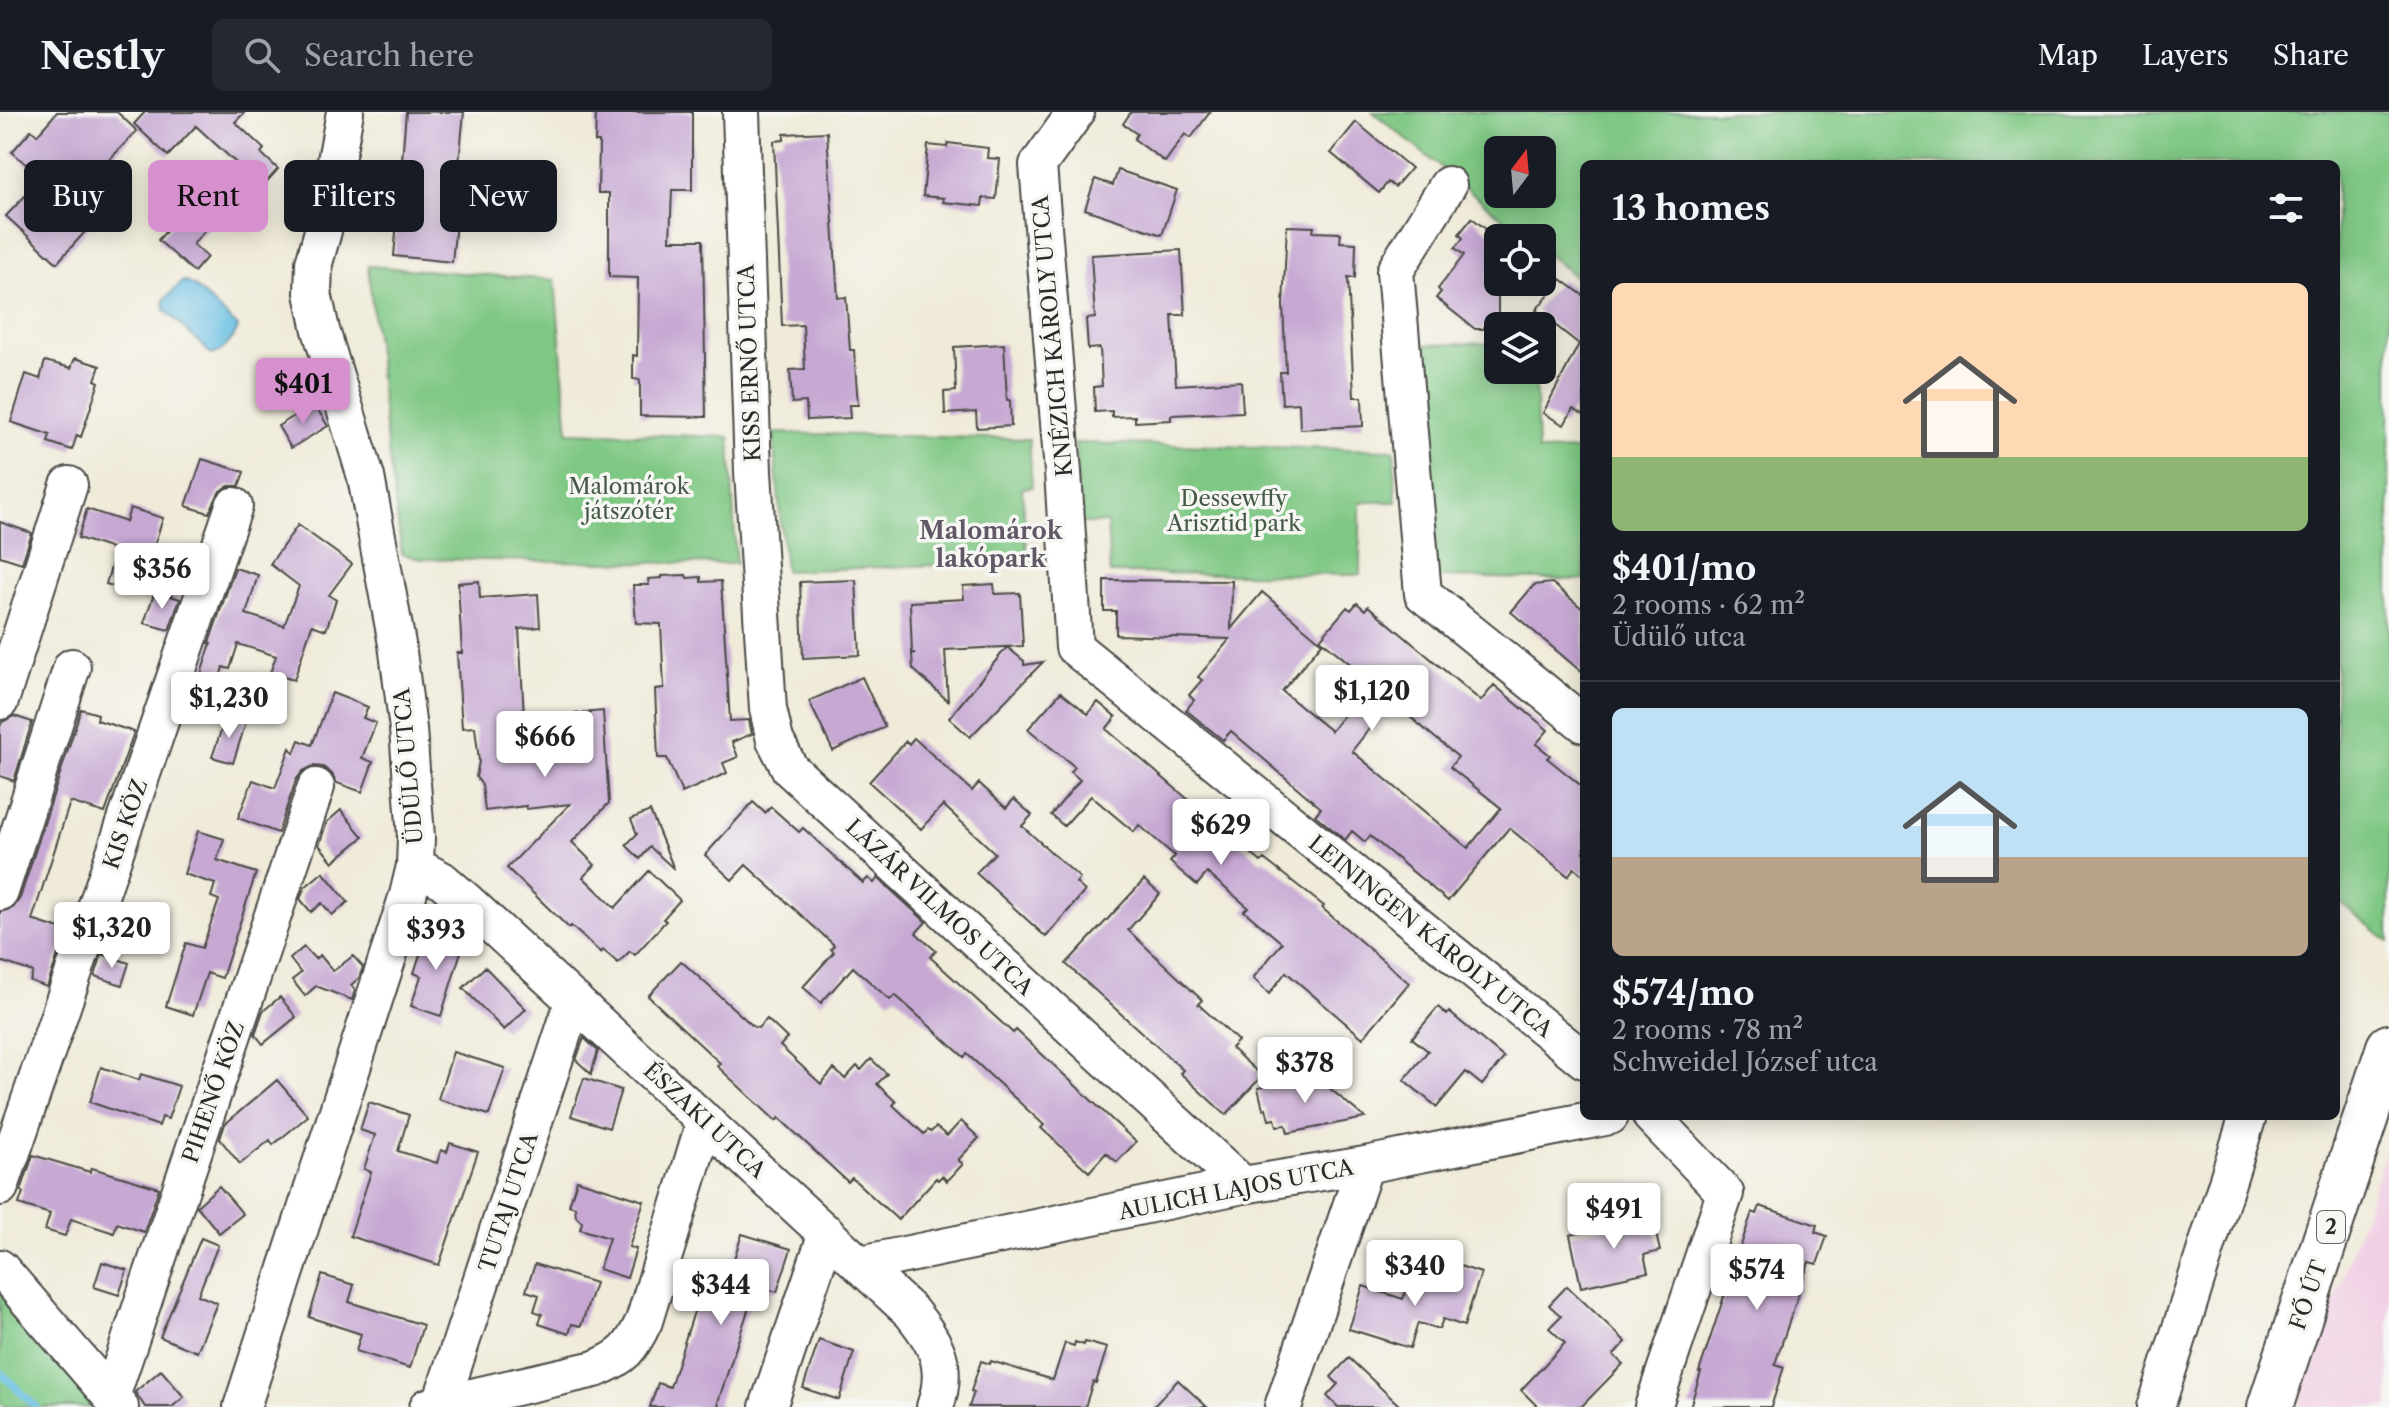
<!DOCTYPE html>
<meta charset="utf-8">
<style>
:root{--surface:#171b24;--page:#242831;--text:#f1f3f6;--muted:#9ea1a6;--line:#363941;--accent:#d690ce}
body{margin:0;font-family:"Libre Caslon Text",serif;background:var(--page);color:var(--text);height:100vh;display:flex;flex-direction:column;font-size:30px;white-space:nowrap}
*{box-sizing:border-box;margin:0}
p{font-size:26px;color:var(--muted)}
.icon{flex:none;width:44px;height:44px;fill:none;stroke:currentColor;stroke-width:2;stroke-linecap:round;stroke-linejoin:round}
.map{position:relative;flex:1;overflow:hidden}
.panel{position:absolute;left:1580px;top:48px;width:760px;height:960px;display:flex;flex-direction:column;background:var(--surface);border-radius:12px;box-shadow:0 4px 20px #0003}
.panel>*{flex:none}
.hud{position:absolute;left:24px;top:48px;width:760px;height:72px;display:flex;gap:16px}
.needle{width:52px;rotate:16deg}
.fabs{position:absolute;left:1484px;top:24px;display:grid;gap:16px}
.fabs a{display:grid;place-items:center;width:72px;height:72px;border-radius:12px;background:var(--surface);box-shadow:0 4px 20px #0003;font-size:40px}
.price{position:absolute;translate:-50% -68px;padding:0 18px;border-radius:8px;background:#fff;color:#222;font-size:26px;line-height:52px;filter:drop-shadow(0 2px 4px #0008)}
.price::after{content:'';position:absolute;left:50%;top:48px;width:24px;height:18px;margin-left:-12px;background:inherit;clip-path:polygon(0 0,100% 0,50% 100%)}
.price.selected{background:var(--accent);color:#111}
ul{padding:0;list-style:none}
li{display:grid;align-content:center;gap:16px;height:424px;padding:0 32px}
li+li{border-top:2px solid var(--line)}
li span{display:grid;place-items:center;height:248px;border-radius:12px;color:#555}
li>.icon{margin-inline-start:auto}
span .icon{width:144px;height:144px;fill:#fffc;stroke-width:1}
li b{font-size:34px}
h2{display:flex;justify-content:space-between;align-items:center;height:96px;padding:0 32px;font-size:34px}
.chip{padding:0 28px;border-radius:12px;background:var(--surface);box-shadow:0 4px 20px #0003;font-size:28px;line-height:72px}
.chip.selected{background:var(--accent);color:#111}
header{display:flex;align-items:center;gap:48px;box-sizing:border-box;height:112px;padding:0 40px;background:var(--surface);border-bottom:2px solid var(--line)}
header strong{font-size:38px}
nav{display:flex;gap:44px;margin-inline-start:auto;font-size:28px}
.search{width:560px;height:72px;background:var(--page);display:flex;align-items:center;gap:20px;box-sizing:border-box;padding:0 28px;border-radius:12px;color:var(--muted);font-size:30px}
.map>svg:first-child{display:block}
</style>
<header>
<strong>Nestly</strong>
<div class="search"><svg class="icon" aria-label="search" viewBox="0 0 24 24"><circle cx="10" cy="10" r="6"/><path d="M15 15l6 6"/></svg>Search here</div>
<nav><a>Map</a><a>Layers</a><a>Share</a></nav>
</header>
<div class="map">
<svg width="2389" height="1295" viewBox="0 0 2389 1295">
<rect width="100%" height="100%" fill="#f6f6f2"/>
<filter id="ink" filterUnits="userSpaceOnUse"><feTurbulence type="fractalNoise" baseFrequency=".0125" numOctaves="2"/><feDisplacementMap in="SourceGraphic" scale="16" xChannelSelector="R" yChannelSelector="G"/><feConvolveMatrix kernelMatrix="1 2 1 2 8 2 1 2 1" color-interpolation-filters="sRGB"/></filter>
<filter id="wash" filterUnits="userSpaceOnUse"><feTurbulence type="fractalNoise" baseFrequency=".006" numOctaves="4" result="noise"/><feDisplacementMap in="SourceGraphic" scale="32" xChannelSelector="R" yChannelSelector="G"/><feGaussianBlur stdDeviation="1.8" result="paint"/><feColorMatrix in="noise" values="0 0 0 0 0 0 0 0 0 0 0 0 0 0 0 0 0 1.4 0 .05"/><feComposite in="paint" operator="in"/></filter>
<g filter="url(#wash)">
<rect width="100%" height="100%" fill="#f0ebd9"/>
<!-- built -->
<path fill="#f1d0e4" d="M2389,1029v266h-91z"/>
<!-- green -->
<path fill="#7fc884" stroke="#557a58" stroke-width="2" fill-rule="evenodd" d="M1373,0h1016v830l-53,-43v-735h-752v120l-42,-34v-12h-15zM1498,38h44v44h-44z
M368,154l187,14 13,152 162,5 6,127 -315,-5 -19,-5 -17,-126z
M1498,231v27h37l3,81 46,-1v130l-148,-3 -14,-232z
M773,321l256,6 3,48 -10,1 5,64 12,1 1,8 -255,10z
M1075,331l319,7 2,52h-36v73l-250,-2 -3,-50h-28z
M0,1177l101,118h-96l-5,-4z"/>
<!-- water -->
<path fill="#67bfe4" stroke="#497588" stroke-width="2" d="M183,169l10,4 45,42c-3,11 -15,25 -26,28l-47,-45 -1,-10z"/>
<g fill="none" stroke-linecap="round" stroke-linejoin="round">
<!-- stream -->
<path stroke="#67bfe4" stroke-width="8" d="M0,1260l36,35"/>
</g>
<g id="blocks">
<!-- building -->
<path fill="#c6a8d3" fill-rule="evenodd" d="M57,0h60l20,19 -32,33 23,20 -71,79 -51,-47 36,-38 -30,-26 19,-22 6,5z
M145,0h100l-10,10 29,27 -3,4 17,16 -16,18 -66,-61 -28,30 -34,-32z
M406,0h58l-9,92h3l-6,58 -58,-6z
M596,0h96v78h-20l-2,50h33l3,177 -66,-1v-36l-7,-1v-24l4,1 1,-78 -29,-1v-84h-11l1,-51h-4z
M1131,0h79l-19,26 -6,-4 -20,28 -31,-23 3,-5 -14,-10z
M1356,10l55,46 -16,19 -7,-5 -9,11 -48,-40z
M827,20l11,166 8,-1 4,53h4l4,55h-9l1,13 -43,2 -1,-18 -14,1 -2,-33 15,-1 -2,-44 -21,1 -8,-185 10,-1v-6z
M948,31l40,5 -1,10 13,1 -4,40 -13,-1 -1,8 -39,-4 1,-4 -21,-2 5,-51 19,2z
M1118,58l59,20 -15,45 -77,-26 10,-30 18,6z
M202,80l21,18 -30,34 14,13 -13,15 -36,-32z
M1472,106l26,21v96l-12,-10 -3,4h-8l-39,-31 5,-6 -3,-3 26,-34 -9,-7 8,-10 -4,-4z
M1287,114l27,1 -1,5 28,1 -1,9 16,1 -1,35 -7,-1 6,120h8l1,29 -63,3 -1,-26 -17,1 -2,-32h6l-3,-67z
M1181,138l4,65h-13l4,70 65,-4 2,31 -72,3v5l-36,2v-6l-23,1v-6l-17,1 -1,-25 8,-1 -2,-38 -12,1 -2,-30 9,-1 -4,-63z
M1561,167l23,17v119l-11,-6 -9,16 -21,-12 36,-69 -43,-34z
M1004,232l3,56h3l1,26 -34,2 -1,-16 -31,2 -1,-22 12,-1 -2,-44z
M75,246l25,8 -5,14 4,2 -18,55 -4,-2 -5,15 -24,-8 2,-7 -39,-13 15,-48 14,5 5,-18 26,7z
M314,292l14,22 -37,22 -13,-22z
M202,347l42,13 -5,14h-10l-9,5 -11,22 -23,-7z
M130,396l33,10 -24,76 -33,-10 10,-34 -38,-12 9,-29 39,13z
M0,410l32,11 -10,30 -22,-7z
M298,413l54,39 -23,31 7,5 -10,30 -14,-5 -18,55 -24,-7 6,-17 -38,-12 -8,25 -7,-2 -13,44 -22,-7 9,-25 2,1 12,-37h-2l26,-75 23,7 -12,39 38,12 15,-40 -29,-22z
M686,463l1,3 14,-1v5l20,-1 9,140 19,-1 3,14 -20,8 6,15 -15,6 4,10 -45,20 -15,-35h-9l-3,-69 9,-1 -3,-64 -25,-1 -3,-38h16l-1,-6 14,-1v-2z
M856,468l4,75 -57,3 -3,-76z
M1104,468l128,1 -1,48 31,-37 60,51 -40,48 49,40 40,-50 -51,-42 27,-32 4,3 6,-7 8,7 3,-4 113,95 13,-16 54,45 -12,14 14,11 -3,3 37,30v88l-10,-8 -6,8 -59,-48 -61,73 -78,-65 -5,6 -13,-11 -7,9 -30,-25 6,-7 -90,-77 -8,9 -37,-30 8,-10 -5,-5 13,-15 -4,-3 32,-38 -114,-4v-24h-12zM1391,589l67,56 -8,10 51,41 -33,40 -116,-97z
M479,469l1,17 58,-4 2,33 -21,2 7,122 37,-4v-16l9,-1 -1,-16 32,-3 6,92 -37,39 23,23 -12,12 32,31 34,-37 31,29 -17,19 3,2 -31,34 -5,-4 -12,12 -15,-13 -2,3 -30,-27 -2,2 -62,-60 63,-64 -44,5v-3l-41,5 -3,-26 -6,-8 3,-16 -4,-34 -13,1 -5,-75h5l-4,-70z
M1552,471l32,27v64l-73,-62 23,-27z
M994,472l1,10 25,-1 3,53 -78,4 3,51 -35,-32 -1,-15 3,-1h-3l-2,-51 54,-3 -1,-13z
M155,479l25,8 -11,31 -25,-7z
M1007,535l17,14v4l19,-3 -73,75 -21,-19z
M862,565l23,50 -52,24 -24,-50z
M1061,580l27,22 10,-12 18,15 -10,12 155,133 3,-3 60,47 -2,2 87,75 -46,55 -77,-66 -17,22 -16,-16 29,-35 -38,-32 4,-4 -41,-34 -10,12 -27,-23 5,-6 -36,-31 -5,7 -43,-36 -27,30 -13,-11 29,-35 -9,-8 4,-5 -47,-38z
M332,581l36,14 -5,11 13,5 -14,35 11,4 -11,30 -25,-9 -5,-9 -9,-7 -10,-1 -10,5 -7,9 -18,53 -40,-15 15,-38 22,8 15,-40 4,5 5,-13 13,5z
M81,597l17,5 -1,6 37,12 -29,81 -35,-11 -38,118 34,11 -19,56 -17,-6 3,-9 -33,-11v-49l13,-4 7,-10z
M14,604l18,6 -18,59 -14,-5v-49l2,-5z
M226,604l20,6 -13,41 -21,-6z
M914,626l58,53 7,-8 27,25 8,-9 18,16 -10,11 58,52 -4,5 9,8 -39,46 -70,-64 19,-20 -52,-48 -22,24 -52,-47 37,-41 3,3z
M753,690l12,11 6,-6 28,25 4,-4 60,55 5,-5 6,5 4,-5 48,44 -10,11 20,18 -6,6 83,76 3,-3 120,112 -19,20 -11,-9 -17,19 -48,-44 3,-3 -77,-71 -3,3 -69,-62 -5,5 -37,-33 -32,36 -18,-16 31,-35 -3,-3 3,-4 -88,-80 -14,15 -27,-25z
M341,698l22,27 -30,25 -14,-17 8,-23z
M650,699l8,19 16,39 -24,-22 -10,12 -14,-14 11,-11 -6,-15z
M198,719l26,8 -7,21 39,13 -34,105 -15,-5 -14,42 -27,-9 20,-63 16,5 17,-48 -8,-3 4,-13 -31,-10z
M323,760l25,30 -16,13 -10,-12 -11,9 -11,-13 5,-12z
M1144,768l16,14 -32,36 74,70 -4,4 40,37 -7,7 31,28 -36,39 -46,-42 3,-3 -117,-106z
M428,818l36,12 -23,74 -30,-10 10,-30 -7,-3z
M304,835l11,12 5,-4 13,16 20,-15 10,11 -4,11 -8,7 4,5 -3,10 -36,-14 -11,10 -13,-16 9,-7 -11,-14z
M102,842l27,9 -7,22 -27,-9z
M681,849l73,66 4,1 9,-9 20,19 -7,8 41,38 13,-15 11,10 12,-13 4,4 10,-11 16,15 -10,10 19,18 -3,3 31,29 4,-4 3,2 5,-5 11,9 14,-15 18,17 -21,22 5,4 -16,17 -5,-5 -4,4 -2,-2 -38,42 -46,-42 -4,4 -69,-64 -3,3 -59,-55 3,-3 -72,-67z
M485,855l41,42 -22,21 -41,-42z
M280,885l16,20 -33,27 -8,-10 8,-23z
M1438,895l9,8 2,-3 55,46 -22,27 -16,-13 -29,35 -33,-27 24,-29 -16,-13z
M584,926l14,13 -7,23 -15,-14z
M453,940l52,16 -16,47 -51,-16z
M101,955l38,13 2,-6 38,12 -11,33 -6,-2 -3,9 -69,-24z
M1315,964l50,42 -77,15 -2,-8 -9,1 -2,-7 -6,1 -3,-12 -3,1 -5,-21z
M584,966l37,12 -12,38 -38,-12z
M277,968l31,36 -35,29 -3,-5 -30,24 -20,-25 5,-15z
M369,990l40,13 -11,36 39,12 4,-13 6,2 3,-9 28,9 -39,113 -89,-29 21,-64 -7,-3 11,-34 -15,-5z
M33,1043l57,17 2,-4 67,20 -15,44 -27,-9 -3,10 -43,-14 -6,17 -20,-6 5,-16 -31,-10 4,-12 -2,-1z
M577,1068l67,21 -15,46 7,2 -9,29 -28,-9 10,-31 -29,-9 2,-7 -6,-6 -1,-9 -6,-2z
M219,1074l24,28 -24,19 -22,-27z
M1760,1094l57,19 -2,7 12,4 -10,28 -8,-2 -34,102 9,3 -13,40h-81l11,-35h-2l53,-160 5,2z
M1652,1105l8,34 -16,4 4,17 -67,15 -11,-52z
M742,1122l49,15 -14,43 -21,-6 -38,116 1,5h-69l8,-24 12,4 30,-94 21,7z
M201,1126l17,7 -20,50 19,8 -20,49 -37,-15z
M102,1150l25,8 -8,25 -25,-8z
M535,1152l60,19 -14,43 -9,-2 -3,10 -30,-10 3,-10 -8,-3 5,-16 -13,-4z
M1460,1154l21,7 -17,53 -21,-7 -4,10 -21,-6 -8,25 -61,-19 14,-43 40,13 5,-16 21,7 5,-15 21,7z
M322,1163l32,10 -5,17 74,23 -13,43 -54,-17 5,-17 -52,-17z
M1567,1174l59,56 -13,13 10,9 -42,43h-43l-17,-17 44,-47 -16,-15 12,-12 -12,-11z
M819,1228l35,12 -15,48 -36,-12z
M1075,1230l9,3 1,-3 22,6 -11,35 -3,-1 -8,25h-116l5,-15 -3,-1 10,-30 9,3 1,-3 62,19 12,-37 9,3z
M1349,1246l52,49h-63l-11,-11 11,-12 -7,-7z
M161,1258l23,27 -12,10h-27l-10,-15z
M1178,1268l29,27h-54z"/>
</g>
</g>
<g filter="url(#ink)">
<use href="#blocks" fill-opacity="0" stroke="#494845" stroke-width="2"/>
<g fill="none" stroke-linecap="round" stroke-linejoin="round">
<defs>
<path id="minor" d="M741,0l12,360 15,237 7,31 15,29 453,416
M1076,0l-38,53 25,307 11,175 510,413
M1448,73l-53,86 28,323 161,130
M0,589l69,-216
M415,754l27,14 23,20 446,412c26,32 38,54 24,95
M0,780l72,-225
M1651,1004l74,77 -72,214
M0,1075l234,-681
M861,1152l382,-79 122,-20 245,-49
M0,1156l120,139
M111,1285l205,-610
M441,1291l133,-403
M242,1295l166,-512 7,-29 1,-29 -8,-108 -11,-85 -31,-167 -45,-147 -8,-37 1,-30 9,-32 22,-119
M428,1295l167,-38c29,-12 36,-20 49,-48l61,-200
M768,1295l59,-174
M1283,1295l82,-242
M2156,1295l92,-291"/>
<path id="major" d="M2270,1295l119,-360"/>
</defs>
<!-- minor casing -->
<use href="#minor" stroke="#494845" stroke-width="40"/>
<!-- major casing -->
<use href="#major" stroke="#494845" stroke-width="48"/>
<!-- minor -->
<use href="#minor" stroke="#fff" stroke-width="36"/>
<!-- major -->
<use href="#major" stroke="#fff" stroke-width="44"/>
</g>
</g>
<g text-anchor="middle" stroke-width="7" stroke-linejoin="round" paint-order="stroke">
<!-- shield labels -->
<rect fill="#f6f6f2" stroke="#686867" stroke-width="2" x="2317" y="1099" width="28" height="32" rx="6"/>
<g font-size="20" font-weight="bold" fill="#2b2b2b">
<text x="2331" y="1122">2</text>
</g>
<!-- street labels -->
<g font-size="22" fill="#2b2b2b" stroke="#f6f6f2">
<text transform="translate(1052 224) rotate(-95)" y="8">KNÉZICH KÁROLY UTCA</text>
<text transform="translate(749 251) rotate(-92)" y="8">KISS ERNŐ UTCA</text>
<text transform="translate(408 654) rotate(-95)" y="8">ÜDÜLŐ UTCA</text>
<text transform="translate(125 712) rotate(-71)" y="8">KIS KÖZ</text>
<text transform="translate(940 795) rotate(43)" y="8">LÁZÁR VILMOS UTCA</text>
<text transform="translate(1431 824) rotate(39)" y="8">LEININGEN KÁROLY UTCA</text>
<text transform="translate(213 980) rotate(-71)" y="8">PIHENŐ KÖZ</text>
<text transform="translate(705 1008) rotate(43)" y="8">ÉSZAKI UTCA</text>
<text transform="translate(1236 1077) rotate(-11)" y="8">AULICH LAJOS UTCA</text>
<text transform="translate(508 1090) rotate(-72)" y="8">TUTAJ UTCA</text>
<text transform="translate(2308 1183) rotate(-71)" y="8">FŐ ÚT</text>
</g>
<!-- park labels -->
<g font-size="22" fill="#445a46" stroke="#f6f6f2">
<text x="629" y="382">Malomárok<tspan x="629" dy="25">játszótér</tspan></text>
<text x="1234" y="394">Dessewffy<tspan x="1234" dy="25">Arisztid park</tspan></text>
</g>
<!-- neighbourhood labels -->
<g font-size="24" font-weight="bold" fill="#615766" stroke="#f6f6f2">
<text x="991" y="427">Malomárok<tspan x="991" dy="28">lakópark</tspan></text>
</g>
</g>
</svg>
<div class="fabs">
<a><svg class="needle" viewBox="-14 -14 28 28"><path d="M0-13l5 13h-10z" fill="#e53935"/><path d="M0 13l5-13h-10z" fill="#9ea1a6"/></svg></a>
<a><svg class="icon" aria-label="locate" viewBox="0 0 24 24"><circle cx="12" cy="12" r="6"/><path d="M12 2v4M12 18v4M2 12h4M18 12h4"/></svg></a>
<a><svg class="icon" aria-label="layers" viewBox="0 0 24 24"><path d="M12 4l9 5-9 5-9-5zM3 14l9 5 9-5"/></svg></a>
</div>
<b class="price selected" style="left:303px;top:314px">$401</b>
<b class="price" style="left:162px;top:499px">$356</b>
<b class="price" style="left:1372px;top:621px">$1,120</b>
<b class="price" style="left:229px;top:628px">$1,230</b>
<b class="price" style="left:545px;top:667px">$666</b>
<b class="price" style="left:1221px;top:755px">$629</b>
<b class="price" style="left:112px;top:858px">$1,320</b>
<b class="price" style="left:436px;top:860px">$393</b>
<b class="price" style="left:1305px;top:993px">$378</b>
<b class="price" style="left:1614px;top:1139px">$491</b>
<b class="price" style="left:1415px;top:1196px">$340</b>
<b class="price" style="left:1757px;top:1200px">$574</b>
<b class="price" style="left:721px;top:1215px">$344</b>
<div class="hud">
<a class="chip">Buy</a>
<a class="chip selected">Rent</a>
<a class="chip">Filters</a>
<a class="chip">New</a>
</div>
<section class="panel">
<h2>13 homes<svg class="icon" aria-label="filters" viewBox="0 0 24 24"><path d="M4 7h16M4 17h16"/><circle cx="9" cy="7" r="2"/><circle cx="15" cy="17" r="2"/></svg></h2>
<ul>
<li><span style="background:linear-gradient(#ffd9b3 70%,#8fb573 0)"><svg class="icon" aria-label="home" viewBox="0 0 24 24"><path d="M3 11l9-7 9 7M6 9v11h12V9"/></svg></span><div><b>$401/mo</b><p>2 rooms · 62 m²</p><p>Üdülő utca</p></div></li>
<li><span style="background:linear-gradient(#bfe0f5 60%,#b9a48a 0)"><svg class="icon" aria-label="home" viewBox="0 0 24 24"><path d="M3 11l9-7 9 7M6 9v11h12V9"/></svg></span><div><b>$574/mo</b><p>2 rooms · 78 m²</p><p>Schweidel József utca</p></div></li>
</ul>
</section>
</div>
